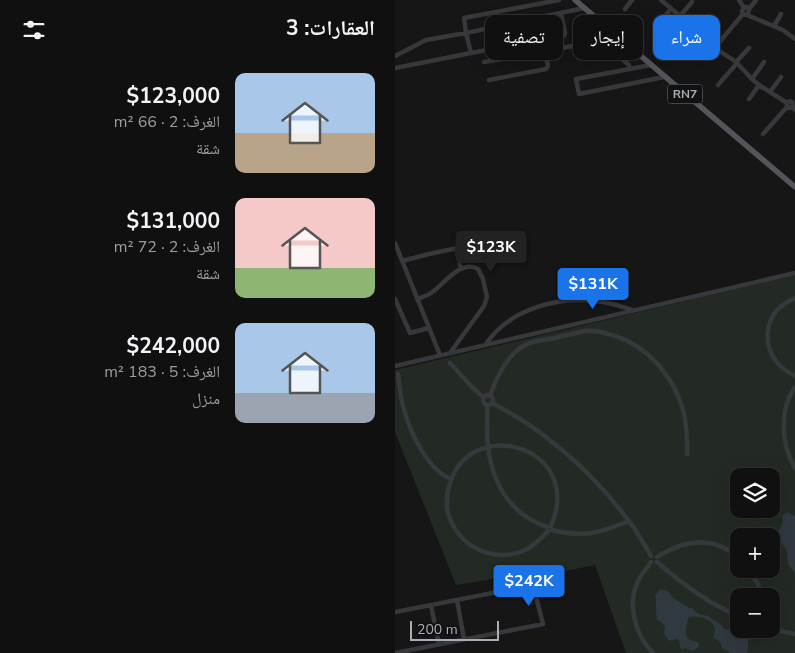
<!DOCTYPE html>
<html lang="ar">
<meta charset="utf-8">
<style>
:root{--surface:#101011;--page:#19191a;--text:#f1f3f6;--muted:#9c9d9f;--line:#303031;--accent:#1a73e8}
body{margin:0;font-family:"Nunito Sans","Noto Naskh Arabic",sans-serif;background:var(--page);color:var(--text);direction:rtl;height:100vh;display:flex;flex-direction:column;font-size:19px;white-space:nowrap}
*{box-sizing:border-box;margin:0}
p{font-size:16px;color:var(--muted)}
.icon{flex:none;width:28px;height:28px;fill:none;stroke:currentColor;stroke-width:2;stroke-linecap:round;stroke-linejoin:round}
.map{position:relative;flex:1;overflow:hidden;direction:ltr}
.drawer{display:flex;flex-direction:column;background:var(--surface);width:395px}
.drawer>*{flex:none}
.hud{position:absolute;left:15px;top:15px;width:310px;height:45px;direction:rtl;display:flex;gap:10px}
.controls{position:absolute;left:335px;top:468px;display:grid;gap:10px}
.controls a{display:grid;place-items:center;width:50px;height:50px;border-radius:10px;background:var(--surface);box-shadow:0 5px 20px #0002,0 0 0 1px var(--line);font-size:25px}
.scale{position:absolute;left:15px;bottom:12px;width:89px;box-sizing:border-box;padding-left:5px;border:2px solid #a9adb6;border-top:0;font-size:14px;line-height:18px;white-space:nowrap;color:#a9adb6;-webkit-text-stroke:4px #111112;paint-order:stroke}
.price{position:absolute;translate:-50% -42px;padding:0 11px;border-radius:5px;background:var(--accent);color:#fff;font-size:16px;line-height:32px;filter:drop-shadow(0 1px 2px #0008)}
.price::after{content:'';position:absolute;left:50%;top:30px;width:15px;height:11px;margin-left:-8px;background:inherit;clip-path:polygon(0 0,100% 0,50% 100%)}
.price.selected{background:#222;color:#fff}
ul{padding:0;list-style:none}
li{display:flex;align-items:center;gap:15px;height:125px;padding:0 20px}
li span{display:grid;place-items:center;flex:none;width:140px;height:100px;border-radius:10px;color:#555}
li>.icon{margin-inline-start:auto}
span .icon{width:60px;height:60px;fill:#fffc;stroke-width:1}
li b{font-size:21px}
h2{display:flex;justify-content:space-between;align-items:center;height:60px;padding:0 20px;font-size:21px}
.tag{padding:0 18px;border-radius:10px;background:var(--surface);box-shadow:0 5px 20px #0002,0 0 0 1px var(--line);font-size:18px;line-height:45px}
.tag.selected{background:var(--accent);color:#fff}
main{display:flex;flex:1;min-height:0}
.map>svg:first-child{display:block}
</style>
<main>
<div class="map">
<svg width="400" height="653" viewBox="0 0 400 653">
<rect width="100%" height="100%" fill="#161617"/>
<!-- green -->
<path fill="#222a23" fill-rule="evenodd" d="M400,275v378h-169l-31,-88 -69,14 -4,-9 -35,10 -31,5 -61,-153v-62zM344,476h32v33h-32zM344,536h32v33h-32zM344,596h32v33h-32z"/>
<!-- water -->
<path fill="#30393f" d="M392,512l8,4v58l-7,-10 -1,-12 -10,-18 5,-10 1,-9z
M265,590h5l4,2 3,5 17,11h3l6,6 10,2 12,8 4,5 8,1 16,7v12l-1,4h-18v-2l-7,-3 -1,-2v-3l-5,-4 -3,-1c0,-3 2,-5 2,-9 -2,-11 -18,-14 -26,-12 -2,6 -6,18 0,22 2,2 6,2 9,3l1,4c-6,7 -7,4 -15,2l-1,2 -3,-3 -1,-7 -4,-1 -6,2 -5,-7 1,-7 -4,-5 -4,-2c-2,-9 0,-17 -2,-25z"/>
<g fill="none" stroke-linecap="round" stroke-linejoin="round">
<!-- minor -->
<path stroke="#37383c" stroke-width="4.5" d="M164,0l-95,18 2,15 5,20 93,-17 1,-3 -4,-19
M266,0l36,30 15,16
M344,0l5,8 -2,3 1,3 3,1 2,-1 1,-5 -2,-2 -3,1
M230,9l7,-9
M354,9l7,-9
M352,15l36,15 12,9
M285,16l12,-14
M264,23l12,-14
M379,26l7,-12
M223,37l-8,7v5l19,16
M316.5 48a3.5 3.5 0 1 1 7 0a3.5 3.5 0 1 1-7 0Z
M322,45l26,-31
M323,50l18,12 16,17 7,6 28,18
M281,51l34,-35
M0,56l31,-16 40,-7 118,-25
M89,62l116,-21 16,-6
M341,62l13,-14
M256,65l-75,14 3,15 85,-17
M0,68l76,-15
M357,79l12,-17
M94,80l57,-11 2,-3 -3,-15
M323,85l19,-22
M375,92l11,-15
M354,99l10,-14
M397,107l-4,1 -1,-2v-3l3,-2 2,1 1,3 -1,2 3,3
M368,134l24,-27
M0,243l45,112
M61,248l5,21
M7,261l27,-7 57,-12
M400,298c-6,3 -12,6 -17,11 -13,14 -14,37 -2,52 4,7 12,11 19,15
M0,299l15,34 19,-5
M22,299c6,-2 13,-4 18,-9 10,-8 28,-31 43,-21l5,10 4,18 -3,9 -34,47
M91,344c24,-36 75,-49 116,-42 11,1 20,5 30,8
M55,363l22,24 12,11
M0,366l400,-93
M3,374c2,12 2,24 6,35 6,24 24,61 47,70
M400,387c-16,23 -14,57 0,81
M88 400a5 5 0 1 1 10 0a5 5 0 1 1-10 0Z
M95,396c6,-18 17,-41 35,-51 7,-4 17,-5 26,-6 11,-3 22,-5 34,-8 11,-1 20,2 30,5 32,10 58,40 67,71 5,15 5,31 5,47
M97,403c53,27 101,70 136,117 9,11 16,24 23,36
M92,405c1,9 0,18 0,27 1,42 18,81 60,95
M157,530c32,8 47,3 77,-9
M153,531c-6,7 -12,13 -21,18 -25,13 -58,4 -73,-22 -8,-13 -9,-29 -4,-44 19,-61 113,-43 107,21 -1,8 -3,15 -6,22
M262,557c27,-17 56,-22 82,1
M256,562c-4,6 -10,12 -13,19 -11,23 -3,54 15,72
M262,562c24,21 51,42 82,54
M354,569l9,15 3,12
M62,600l7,39
M36,605l8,39
M0,612l138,-27 10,39 -148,29
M376,629l24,5"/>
<!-- major -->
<path stroke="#53555b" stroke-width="5.5" d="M180,0l220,187"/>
</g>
<g text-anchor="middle" stroke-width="4" stroke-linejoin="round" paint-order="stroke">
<!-- shield labels -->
<rect fill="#111112" stroke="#7b7e85" stroke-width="1" x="272.5" y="84.5" width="35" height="19" rx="4"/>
<g font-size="12" font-weight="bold" fill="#a9adb6">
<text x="290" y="98">RN7</text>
</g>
</g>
</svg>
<div class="controls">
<a><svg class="icon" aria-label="layers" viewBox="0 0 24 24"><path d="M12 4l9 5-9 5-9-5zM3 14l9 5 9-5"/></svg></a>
<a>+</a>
<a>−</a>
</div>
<div class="scale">200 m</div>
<b class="price selected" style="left:96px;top:273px">$123K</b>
<b class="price" style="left:198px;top:310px">$131K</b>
<b class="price" style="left:134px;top:607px">$242K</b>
<div class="hud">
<a class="tag selected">شراء</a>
<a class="tag">إيجار</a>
<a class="tag">تصفية</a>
</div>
</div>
<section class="drawer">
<h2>العقارات: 3<svg class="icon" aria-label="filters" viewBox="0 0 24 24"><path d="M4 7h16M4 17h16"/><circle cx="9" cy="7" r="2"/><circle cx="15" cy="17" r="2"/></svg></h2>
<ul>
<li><span style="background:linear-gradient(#a9c7e8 60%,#b9a48a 0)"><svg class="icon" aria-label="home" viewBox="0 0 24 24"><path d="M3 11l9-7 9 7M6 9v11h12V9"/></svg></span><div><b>$123,000</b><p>الغرف: 2 · 66 m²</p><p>شقة</p></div></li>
<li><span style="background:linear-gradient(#f6c9c9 70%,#8fb573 0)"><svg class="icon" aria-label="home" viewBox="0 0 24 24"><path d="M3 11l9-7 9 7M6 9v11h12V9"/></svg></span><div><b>$131,000</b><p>الغرف: 2 · 72 m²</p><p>شقة</p></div></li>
<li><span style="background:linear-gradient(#a9c7e8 70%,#9aa5b1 0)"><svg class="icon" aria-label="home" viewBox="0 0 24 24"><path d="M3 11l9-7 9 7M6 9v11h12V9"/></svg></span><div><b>$242,000</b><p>الغرف: 5 · 183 m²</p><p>منزل</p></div></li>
</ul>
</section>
</main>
